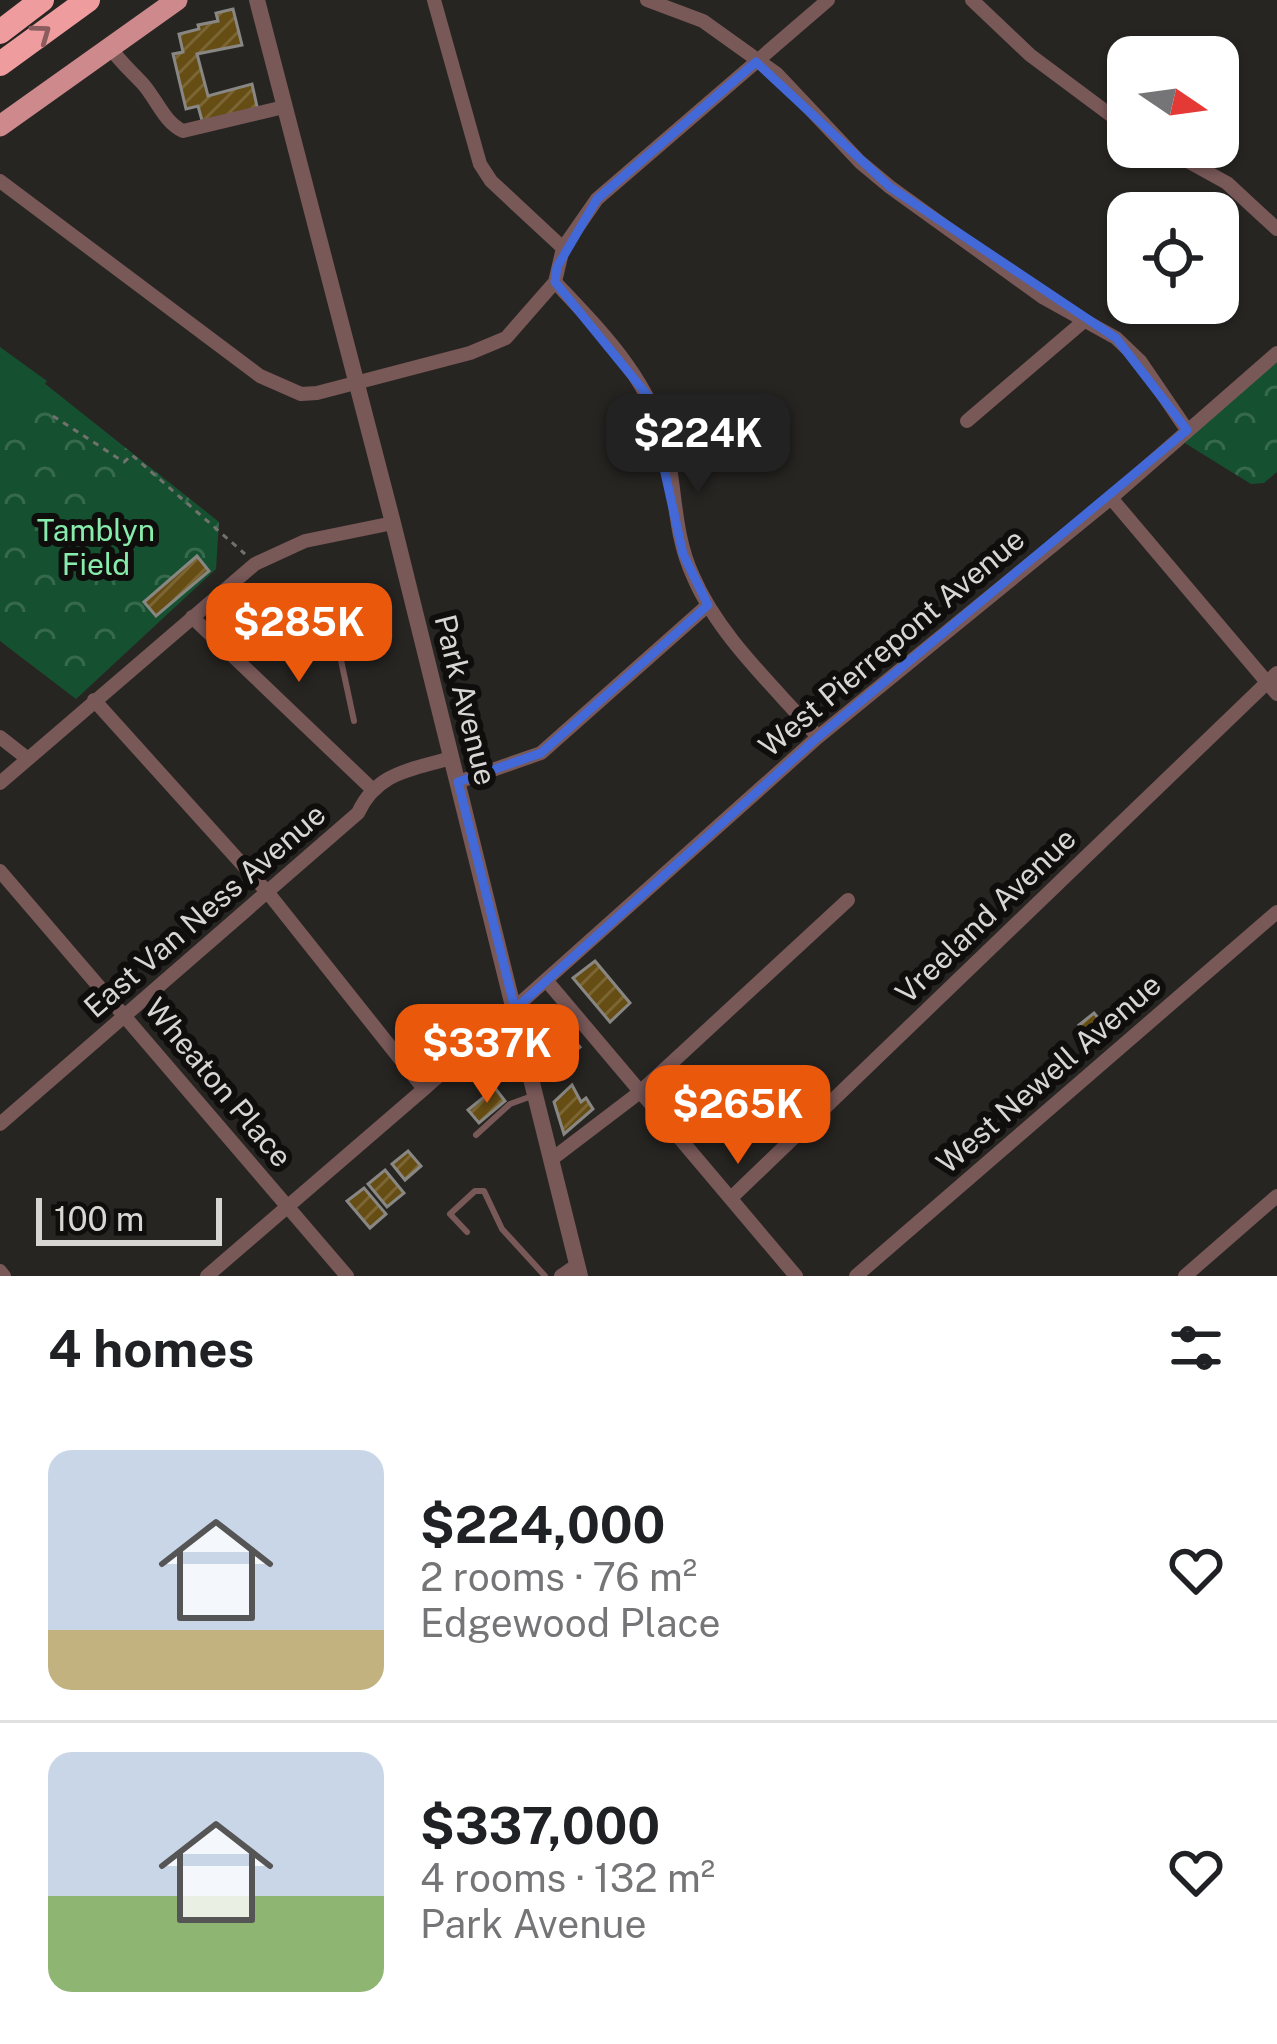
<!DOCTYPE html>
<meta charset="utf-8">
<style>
:root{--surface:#fff;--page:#f2f2f2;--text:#202124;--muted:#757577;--line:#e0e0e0;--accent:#ea580c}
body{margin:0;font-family:"Public Sans",sans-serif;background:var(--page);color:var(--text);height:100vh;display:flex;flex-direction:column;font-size:45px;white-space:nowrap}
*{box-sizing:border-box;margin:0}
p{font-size:39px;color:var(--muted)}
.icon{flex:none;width:66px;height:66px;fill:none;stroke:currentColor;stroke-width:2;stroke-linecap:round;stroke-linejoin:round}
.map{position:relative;height:1276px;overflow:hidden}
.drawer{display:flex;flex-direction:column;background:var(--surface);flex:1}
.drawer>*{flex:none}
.needle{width:78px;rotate:103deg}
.tools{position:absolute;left:1107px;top:36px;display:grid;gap:24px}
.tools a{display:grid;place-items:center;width:132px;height:132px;border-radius:24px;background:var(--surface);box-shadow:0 3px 9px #0004;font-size:60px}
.scale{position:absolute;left:36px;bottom:30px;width:186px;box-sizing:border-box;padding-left:12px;border:6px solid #d7d6d3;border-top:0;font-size:33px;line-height:42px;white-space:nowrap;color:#d7d6d3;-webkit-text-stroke:9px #0f0e0d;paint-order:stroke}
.price{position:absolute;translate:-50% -102px;padding:0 27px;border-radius:24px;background:var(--accent);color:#fff;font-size:39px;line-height:78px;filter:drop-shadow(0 3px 6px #0008)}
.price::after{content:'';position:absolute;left:50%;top:72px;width:36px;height:27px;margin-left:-18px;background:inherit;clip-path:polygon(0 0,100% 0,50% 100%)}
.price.selected{background:#222;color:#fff}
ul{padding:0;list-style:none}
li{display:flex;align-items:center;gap:36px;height:300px;padding:0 48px}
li+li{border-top:3px solid var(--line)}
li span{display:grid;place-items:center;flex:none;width:336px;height:240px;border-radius:24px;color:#555}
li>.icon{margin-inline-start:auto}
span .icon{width:144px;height:144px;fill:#fffc;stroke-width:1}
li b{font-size:51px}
h2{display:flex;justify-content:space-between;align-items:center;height:144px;padding:0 48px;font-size:51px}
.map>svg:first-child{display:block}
</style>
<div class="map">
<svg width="1277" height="1276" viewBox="0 0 1277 1276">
<defs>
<pattern id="forest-crowns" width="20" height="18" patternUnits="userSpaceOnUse" patternTransform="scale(3)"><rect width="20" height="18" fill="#155130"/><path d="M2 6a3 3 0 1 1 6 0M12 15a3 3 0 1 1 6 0" fill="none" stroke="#36694d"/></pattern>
<pattern id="building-hatch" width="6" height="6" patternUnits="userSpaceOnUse" patternTransform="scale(3)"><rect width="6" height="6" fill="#664d13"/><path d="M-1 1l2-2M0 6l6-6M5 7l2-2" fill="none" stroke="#7b6634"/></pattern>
</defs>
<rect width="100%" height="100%" fill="#272522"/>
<!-- forest -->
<path fill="url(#forest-crowns)" d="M0,348l219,174 -3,47 -140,130 -76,-58z
M1277,358v114l-13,11 -13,1 -71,-44z"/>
<!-- pitch -->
<path fill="#155130" d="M0,347l47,34 -47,67z
M137,483l51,42c-1,13 -10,21 -19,31 -49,58 -112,-37 -32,-73z"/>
<!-- building -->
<path fill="url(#building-hatch)" stroke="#898783" stroke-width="3" d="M233,9l9,36 -45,9 11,42 44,-12 6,27 -55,13 -5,-18 -12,3 -13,-55 10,-2 -4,-18 20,-5 -1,-4 20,-4 -2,-8z
M197,556l12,15 -53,45 -12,-14z
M595,961l35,42 -20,19 -37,-44z
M1094,1013l13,16 -15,12 -13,-16z
M561,1026l19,21 -33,27 -7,-31z
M572,1085l9,17 5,-4 7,11 -29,25 -10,-32z
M495,1088l10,13 -26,22 -11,-13z
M408,1151l13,15 -16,14 -13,-16z
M385,1170l19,23 -17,14 -19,-23z
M364,1188l22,26 -16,14 -23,-27z"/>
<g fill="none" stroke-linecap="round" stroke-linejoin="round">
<!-- path -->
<path stroke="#72716e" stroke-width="3" stroke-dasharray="6 6" stroke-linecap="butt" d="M53,416l71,46 8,-7 113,99
M537,1008l3,8 11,2 6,-3
M535,1032l13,-5 4,-7"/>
<!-- service -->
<path stroke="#795858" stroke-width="6" d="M239,657l86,-38 8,4 21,98
M476,1135l34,-31 22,-8
M467,1232l-17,-18 25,-23h9l18,38 43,47"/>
<!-- minor -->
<path stroke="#795858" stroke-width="14" d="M434,0l46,164 11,17 72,67
M647,0l56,21 74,53 83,88 30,25 154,111 72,40 24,23 47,69
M972,0l58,55 98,73
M109,46c11,16 22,25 34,38 14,16 21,38 40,47l101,-24
M1162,147l65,36 50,46
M0,181l260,195 41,18 16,-1 153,-40 36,-15 49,-56 8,-34 34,-49 231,-199
M555,282c47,50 96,98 112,168 9,43 7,85 26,126 26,61 82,111 125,161
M967,421l117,-100
M1111,498l166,196
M192,617l180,172
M94,700l175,194 155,195
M0,737l28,22
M458,782l83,-29 167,-148
M0,783l255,-219 50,-23 88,-18
M0,871l347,405
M546,980l250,296
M0,1124l358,-311c19,-41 53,-43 93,-55
M552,1159l88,-67 208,-192
M731,1198l546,-525
M0,1271l4,5
M207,1276l217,-187 394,-352 293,-239 166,-145
M561,1276l16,-11
M856,1276l421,-364
M1185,1276l92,-80"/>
<!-- tertiary -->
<path stroke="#795858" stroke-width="16" d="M257,0l136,523 187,753"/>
<!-- primary -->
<path stroke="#cd898b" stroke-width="21" d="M0,126l177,-126"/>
<!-- motorway -->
<path stroke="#ef9c9f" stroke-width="24" d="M0,32l42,-32
M0,64l88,-64"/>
</g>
<!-- one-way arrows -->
<defs><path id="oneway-chevron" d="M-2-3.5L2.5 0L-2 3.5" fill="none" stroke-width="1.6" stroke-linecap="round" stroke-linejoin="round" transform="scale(3)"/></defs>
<use stroke="#8a5c5d" href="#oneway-chevron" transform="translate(42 33) rotate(-36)"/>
<!-- marked area -->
<path fill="none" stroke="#4269d7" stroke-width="9" stroke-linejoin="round" d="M756,62l134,125 226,151 71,92 -369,307 -303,272 -57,-227 83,-29 167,-148 -25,-51 -35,-158 -93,-114 2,-15 40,-68z"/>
<g text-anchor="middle" stroke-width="12" stroke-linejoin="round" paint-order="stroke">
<!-- park labels -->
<g font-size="30" fill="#88ecad" stroke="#0f0e0d">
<text x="96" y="541">Tamblyn<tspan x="96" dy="34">Field</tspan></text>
</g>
<!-- street labels -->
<g font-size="30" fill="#d7d6d3" stroke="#0f0e0d">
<text transform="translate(892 643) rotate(-40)" y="10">West Pierrepont Avenue</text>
<text transform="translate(465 700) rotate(76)" y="10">Park Avenue</text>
<text transform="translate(205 911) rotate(-41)" y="10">East Van Ness Avenue</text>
<text transform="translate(986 916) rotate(-44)" y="10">Vreeland Avenue</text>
<text transform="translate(1049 1074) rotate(-41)" y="10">West Newell Avenue</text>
<text transform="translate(218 1083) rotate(50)" y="10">Wheaton Place</text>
</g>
</g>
</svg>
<div class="tools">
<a><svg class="needle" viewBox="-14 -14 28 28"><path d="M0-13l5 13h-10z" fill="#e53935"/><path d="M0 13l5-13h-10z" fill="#757577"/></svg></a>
<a><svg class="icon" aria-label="locate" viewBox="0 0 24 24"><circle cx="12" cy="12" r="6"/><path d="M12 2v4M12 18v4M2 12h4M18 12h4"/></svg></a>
</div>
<div class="scale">100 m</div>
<b class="price selected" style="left:698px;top:496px">$224K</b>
<b class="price" style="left:299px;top:685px">$285K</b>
<b class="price" style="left:487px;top:1106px">$337K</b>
<b class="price" style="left:738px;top:1167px">$265K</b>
</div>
<section class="drawer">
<h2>4 homes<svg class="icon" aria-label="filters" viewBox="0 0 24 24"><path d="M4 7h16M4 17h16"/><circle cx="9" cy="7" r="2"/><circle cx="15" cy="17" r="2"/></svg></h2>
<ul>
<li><span style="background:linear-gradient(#c9d6e8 75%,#c2b280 0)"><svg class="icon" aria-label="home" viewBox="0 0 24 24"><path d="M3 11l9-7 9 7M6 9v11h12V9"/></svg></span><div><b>$224,000</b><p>2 rooms · 76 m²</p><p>Edgewood Place</p></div><svg class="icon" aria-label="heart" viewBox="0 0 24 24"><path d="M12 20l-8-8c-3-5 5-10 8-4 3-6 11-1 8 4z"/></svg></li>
<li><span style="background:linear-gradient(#c9d6e8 60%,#8fb573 0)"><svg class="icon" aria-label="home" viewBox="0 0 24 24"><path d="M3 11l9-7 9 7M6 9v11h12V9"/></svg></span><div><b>$337,000</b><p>4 rooms · 132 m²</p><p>Park Avenue</p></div><svg class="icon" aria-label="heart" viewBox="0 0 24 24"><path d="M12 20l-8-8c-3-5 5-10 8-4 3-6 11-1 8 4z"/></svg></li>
</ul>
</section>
